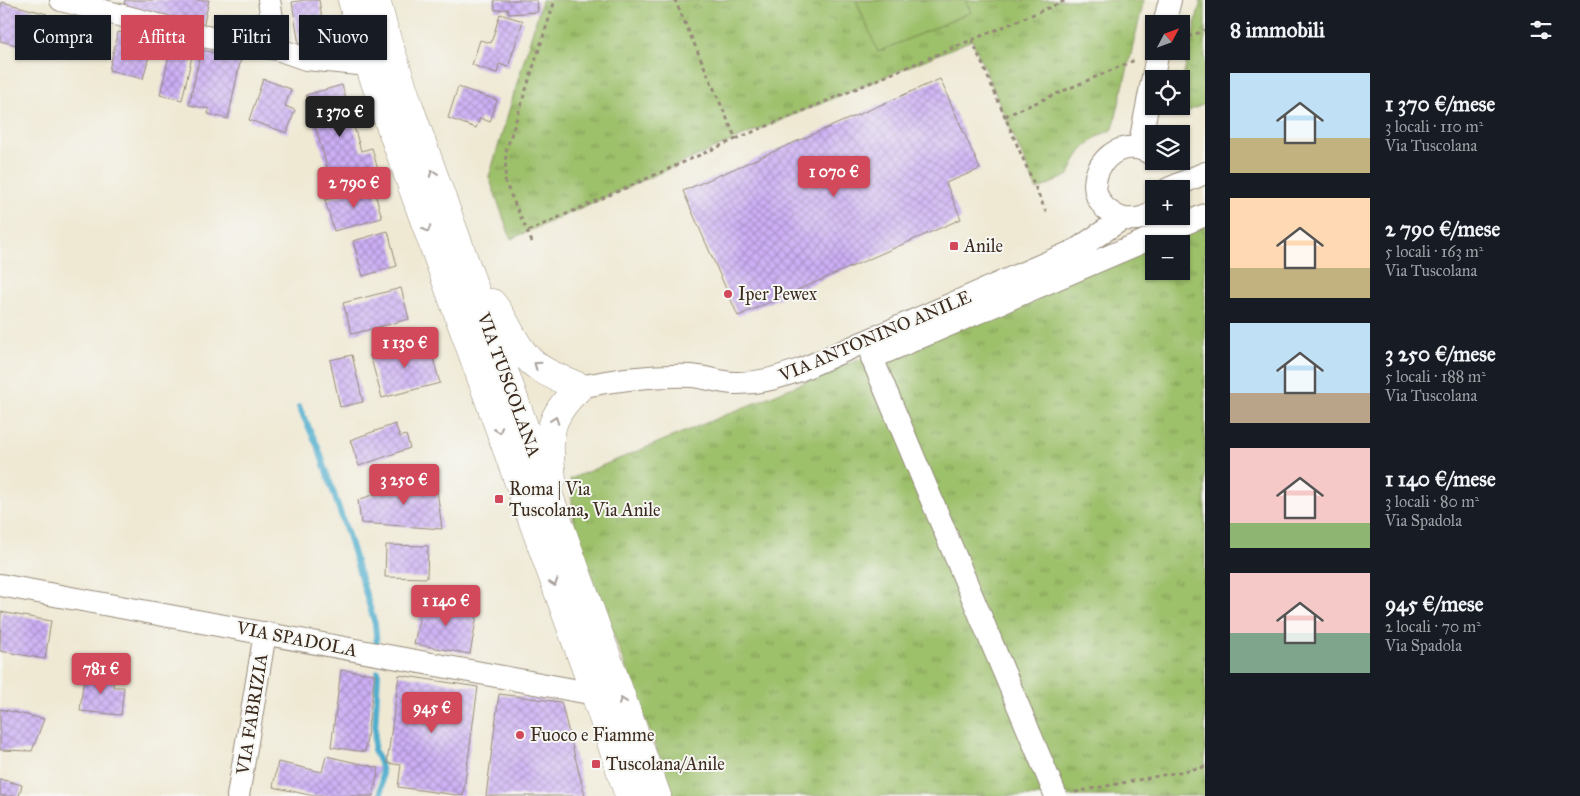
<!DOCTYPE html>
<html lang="it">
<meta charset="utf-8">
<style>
:root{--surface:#171b24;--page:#242831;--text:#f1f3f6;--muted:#9ea1a6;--accent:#d1495b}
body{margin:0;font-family:"IM FELL Great Primer",serif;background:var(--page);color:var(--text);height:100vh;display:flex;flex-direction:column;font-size:19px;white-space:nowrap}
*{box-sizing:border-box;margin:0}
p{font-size:16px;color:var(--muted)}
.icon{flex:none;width:28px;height:28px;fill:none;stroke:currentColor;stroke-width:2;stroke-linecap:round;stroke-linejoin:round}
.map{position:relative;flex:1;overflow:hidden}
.sheet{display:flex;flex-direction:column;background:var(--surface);width:375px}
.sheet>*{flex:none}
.top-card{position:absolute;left:15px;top:15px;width:475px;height:45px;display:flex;gap:10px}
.needle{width:32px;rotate:49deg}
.buttons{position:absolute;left:1145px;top:15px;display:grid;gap:10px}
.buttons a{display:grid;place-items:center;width:45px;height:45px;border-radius:0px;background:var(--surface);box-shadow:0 1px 4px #0004;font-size:25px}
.price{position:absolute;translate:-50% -42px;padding:0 11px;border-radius:5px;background:var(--accent);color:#fff;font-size:16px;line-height:32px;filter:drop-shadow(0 1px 2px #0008)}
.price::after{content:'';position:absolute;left:50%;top:30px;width:15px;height:11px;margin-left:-8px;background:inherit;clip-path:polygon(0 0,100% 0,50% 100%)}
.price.selected{background:#222;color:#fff}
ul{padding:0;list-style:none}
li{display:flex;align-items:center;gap:15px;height:125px;padding:0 25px}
li span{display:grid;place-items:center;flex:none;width:140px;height:100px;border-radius:0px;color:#555}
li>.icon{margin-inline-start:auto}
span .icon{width:60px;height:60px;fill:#fffc;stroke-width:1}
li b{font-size:21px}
h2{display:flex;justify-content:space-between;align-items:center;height:60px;padding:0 25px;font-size:21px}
.chip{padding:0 18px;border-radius:0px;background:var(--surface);box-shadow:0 1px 4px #0004;font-size:18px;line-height:45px}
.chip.selected{background:var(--accent);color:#fff}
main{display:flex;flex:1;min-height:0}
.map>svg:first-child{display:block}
</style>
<main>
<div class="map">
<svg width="1205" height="796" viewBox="0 0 1205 796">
<defs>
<pattern id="grass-tufts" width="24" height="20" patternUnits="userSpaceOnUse" patternTransform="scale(1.25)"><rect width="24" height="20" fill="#9dc06a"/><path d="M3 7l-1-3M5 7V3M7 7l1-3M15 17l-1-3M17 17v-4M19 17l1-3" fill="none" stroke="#819c57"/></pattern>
<pattern id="building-cross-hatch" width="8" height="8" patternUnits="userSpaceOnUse" patternTransform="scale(1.25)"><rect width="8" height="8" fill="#ccaff5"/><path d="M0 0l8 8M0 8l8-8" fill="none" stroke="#a78fc6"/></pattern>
</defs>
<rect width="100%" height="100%" fill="#f6f6f2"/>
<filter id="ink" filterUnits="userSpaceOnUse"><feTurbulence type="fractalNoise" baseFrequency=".02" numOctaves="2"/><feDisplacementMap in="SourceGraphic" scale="10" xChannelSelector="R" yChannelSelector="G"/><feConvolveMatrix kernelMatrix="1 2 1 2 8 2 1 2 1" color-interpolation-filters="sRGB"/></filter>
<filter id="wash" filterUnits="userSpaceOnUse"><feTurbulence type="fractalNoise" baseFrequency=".0096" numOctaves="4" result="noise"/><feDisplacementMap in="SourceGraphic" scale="20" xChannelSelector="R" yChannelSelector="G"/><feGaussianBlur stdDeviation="1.12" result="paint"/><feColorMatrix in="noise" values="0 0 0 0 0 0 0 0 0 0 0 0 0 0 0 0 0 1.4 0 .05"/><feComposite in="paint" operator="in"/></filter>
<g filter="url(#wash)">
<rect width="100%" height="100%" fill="#efe9d4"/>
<!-- grass -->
<path fill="url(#grass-tufts)" stroke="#6c7544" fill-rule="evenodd" d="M542,0h602l-31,129c-25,11 -34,21 -44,46l-32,15 -65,-150 -236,99 -225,100 -22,-62z
M1201,0h4v104l-31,13 3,-11h4v-20z
M1205,217v579h-531l-99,-264 -5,-53zM1154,244h27v27h-27z"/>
<!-- garden -->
<path fill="#9dc06a" stroke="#6c7544" d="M856,0h109l6,12 -93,40z"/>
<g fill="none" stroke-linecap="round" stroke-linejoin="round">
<!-- stream -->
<path stroke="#4faecd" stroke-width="6" d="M299,407l19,40 30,88 27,89 2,22
M378,672l-4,78 6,13 2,12 -1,21"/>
</g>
<g id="blocks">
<!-- building -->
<path fill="url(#building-cross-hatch)" d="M125,0h84l-6,28 -80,-16z
M305,0h14l4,25 9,-1 4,21 -36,6 -8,-49z
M494,0h43l1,12 -29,2 -1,-5 -13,1z
M2,2l45,12 -9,36 -38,-9v-32z
M500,14l23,7 -15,46 -9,-3 -2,9 -25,-8 8,-25 11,3z
M118,32l35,9 -10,38 -34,-9z
M172,43l22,5 -12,52 -22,-5z
M201,50l40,8 -13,61 -20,-5 1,-5 -20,-4z
M263,79l28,10 -6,17 10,4 -8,23 -38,-13z
M940,79l40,90 -34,14 15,36 -223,97 -55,-125z
M342,85l19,66 11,-3 7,26 -46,13 -27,-92z
M458,87l39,13 -7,22 -10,-4 -4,10 -28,-10z
M373,186l9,32 -48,13 -9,-31z
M388,231l9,35 -34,10 -10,-35z
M401,288l8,31 -57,15 -9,-31z
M428,340l12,43 -58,15 -12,-43z
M352,355l11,47 -23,5 -10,-47z
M395,424l5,13 6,-2 4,13 -51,18 -9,-26z
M435,473l7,56 -81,-6 -3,-23z
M386,545l42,1 -1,32 -42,-1z
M423,600l55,10 -8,44 -56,-10z
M1,612l50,9 -6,38 -45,-8z
M341,670l34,4 -10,78 -34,-5z
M84,674l30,2 -1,11h11l-3,28 -41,-4z
M399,675l79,12 -15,109 -65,-9 3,-22 -14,-2z
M499,694l62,8 24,94h-99z
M0,709l44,10 -12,32 -32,-1z
M326,756l53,12 -6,28h-59l-41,-9 5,-25 44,10z
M0,779l22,6 -3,11h-19z"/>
</g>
</g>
<g filter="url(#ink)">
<use href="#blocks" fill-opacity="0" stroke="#958a79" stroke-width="1"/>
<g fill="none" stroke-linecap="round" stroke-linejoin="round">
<defs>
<path id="minor" d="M61,0l140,36 76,13 29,10 63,6
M269,0l8,49
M1164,24l6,-24
M1139,148l19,-97
M1154,156c-35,-28 -79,21 -49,52 6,5 12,10 20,11 10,1 21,0 29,-8
M1168,189l37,-16
M580,387c37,-8 73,-12 111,-11 14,1 28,6 42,7 26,1 43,-5 67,-13l276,-120 46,-31
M0,585l595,109
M238,796l27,-163
M1056,796l-184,-438 333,-143"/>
<path id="major" d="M352,0l17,65 17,49 209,580 34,102
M376,0l9,33 26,79 246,684
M492,303c14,16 20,38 34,53 13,16 36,23 54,31
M552,479c-4,-43 -6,-61 28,-92"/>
</defs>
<!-- minor casing -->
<use href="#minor" stroke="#958a79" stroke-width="24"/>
<!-- major casing -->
<use href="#major" stroke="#958a79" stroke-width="29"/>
<!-- path -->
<path stroke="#958a79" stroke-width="3" stroke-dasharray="4 4" stroke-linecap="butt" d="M972,40l74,172
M1181,40l24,-10
M1005,116l130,-56
M736,139l331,-139
M528,231l208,-92 -61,-139
M532,242l-27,-60 1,-31 49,-151
M1075,792l130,-25"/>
<!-- minor -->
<use href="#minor" stroke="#fff" stroke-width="22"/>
<!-- major -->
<use href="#major" stroke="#fff" stroke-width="28"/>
</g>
<!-- one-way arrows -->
<defs><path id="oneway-chevron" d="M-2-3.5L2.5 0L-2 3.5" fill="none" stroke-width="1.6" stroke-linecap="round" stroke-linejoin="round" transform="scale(1.25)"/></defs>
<g stroke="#a79f9a">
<use href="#oneway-chevron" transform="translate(433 173) rotate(-110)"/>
<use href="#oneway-chevron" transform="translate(427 229) rotate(71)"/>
<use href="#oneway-chevron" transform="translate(537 365) rotate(-145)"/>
<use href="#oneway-chevron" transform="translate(555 420) rotate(-70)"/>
<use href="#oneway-chevron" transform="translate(499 430) rotate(70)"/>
<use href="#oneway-chevron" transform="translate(554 583) rotate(70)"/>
<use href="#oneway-chevron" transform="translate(622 701) rotate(-110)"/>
</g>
</g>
<!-- markers -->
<g fill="#d1495b" stroke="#f6f6f2" stroke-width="2">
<rect x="949" y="241" width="10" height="10" rx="2.5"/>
<circle cx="728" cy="294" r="5"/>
<rect x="494" y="494" width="10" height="10" rx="2.5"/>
<circle cx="520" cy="735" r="5"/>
<rect x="591" y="759" width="10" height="10" rx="2.5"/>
</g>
<g text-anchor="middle" stroke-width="4" stroke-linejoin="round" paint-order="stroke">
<!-- poi labels -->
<g font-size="18" fill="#3b2a1e" stroke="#f6f6f2" text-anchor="start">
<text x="964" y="252">Anile</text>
<text x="738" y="300">Iper Pewex</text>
<text x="509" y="495">Roma | Via<tspan x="509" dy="21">Tuscolana, Via Anile</tspan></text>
<text x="530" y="741">Fuoco e Fiamme</text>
<text x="606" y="770">Tuscolana/Anile</text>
</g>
<!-- street labels -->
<g font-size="18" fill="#3b2a1e" stroke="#f6f6f2">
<text transform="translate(875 336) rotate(-23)" y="6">VIA ANTONINO ANILE</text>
<text transform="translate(509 385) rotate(70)" y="6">VIA TUSCOLANA</text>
<text transform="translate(297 639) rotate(11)" y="6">VIA SPADOLA</text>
<text transform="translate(252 714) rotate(-81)" y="6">VIA FABRIZIA</text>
</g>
</g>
</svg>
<div class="buttons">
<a><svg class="needle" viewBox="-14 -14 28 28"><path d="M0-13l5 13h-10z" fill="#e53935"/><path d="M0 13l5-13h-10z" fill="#9ea1a6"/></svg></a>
<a><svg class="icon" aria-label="locate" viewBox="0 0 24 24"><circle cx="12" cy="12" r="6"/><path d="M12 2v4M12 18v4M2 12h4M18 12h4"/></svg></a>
<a><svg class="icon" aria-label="layers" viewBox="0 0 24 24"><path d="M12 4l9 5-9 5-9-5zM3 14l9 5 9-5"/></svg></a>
<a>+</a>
<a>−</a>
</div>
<b class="price selected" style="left:340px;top:138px">1 370 €</b>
<b class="price" style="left:834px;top:198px">1 070 €</b>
<b class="price" style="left:354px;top:209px">2 790 €</b>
<b class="price" style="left:405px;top:369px">1 130 €</b>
<b class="price" style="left:404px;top:506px">3 250 €</b>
<b class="price" style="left:446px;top:627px">1 140 €</b>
<b class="price" style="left:101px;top:695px">781 €</b>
<b class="price" style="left:432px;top:734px">945 €</b>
<div class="top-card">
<a class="chip">Compra</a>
<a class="chip selected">Affitta</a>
<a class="chip">Filtri</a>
<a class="chip">Nuovo</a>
</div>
</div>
<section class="sheet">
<h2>8 immobili<svg class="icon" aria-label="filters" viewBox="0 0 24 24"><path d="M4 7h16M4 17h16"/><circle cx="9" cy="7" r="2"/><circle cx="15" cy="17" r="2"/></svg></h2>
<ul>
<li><span style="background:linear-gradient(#bfe0f5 65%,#c2b280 0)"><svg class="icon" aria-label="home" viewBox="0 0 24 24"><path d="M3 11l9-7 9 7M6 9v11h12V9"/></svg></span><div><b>1 370 €/mese</b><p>3 locali · 110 m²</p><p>Via Tuscolana</p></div></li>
<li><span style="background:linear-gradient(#ffd9b3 70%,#c2b280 0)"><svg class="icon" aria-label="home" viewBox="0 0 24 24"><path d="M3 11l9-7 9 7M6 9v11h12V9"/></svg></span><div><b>2 790 €/mese</b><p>5 locali · 163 m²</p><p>Via Tuscolana</p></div></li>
<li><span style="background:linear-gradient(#bfe0f5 70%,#b9a48a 0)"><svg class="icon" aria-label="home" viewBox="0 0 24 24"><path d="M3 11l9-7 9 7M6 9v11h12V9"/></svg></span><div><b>3 250 €/mese</b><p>5 locali · 188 m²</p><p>Via Tuscolana</p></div></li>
<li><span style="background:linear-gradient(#f6c9c9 75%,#8fb573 0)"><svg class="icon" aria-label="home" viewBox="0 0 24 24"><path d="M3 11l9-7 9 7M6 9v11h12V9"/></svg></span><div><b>1 140 €/mese</b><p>3 locali · 80 m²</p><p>Via Spadola</p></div></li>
<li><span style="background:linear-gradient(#f6c9c9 60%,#7fa58c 0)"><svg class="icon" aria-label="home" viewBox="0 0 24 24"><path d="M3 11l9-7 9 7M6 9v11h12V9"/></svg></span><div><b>945 €/mese</b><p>2 locali · 70 m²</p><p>Via Spadola</p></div></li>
</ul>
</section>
</main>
